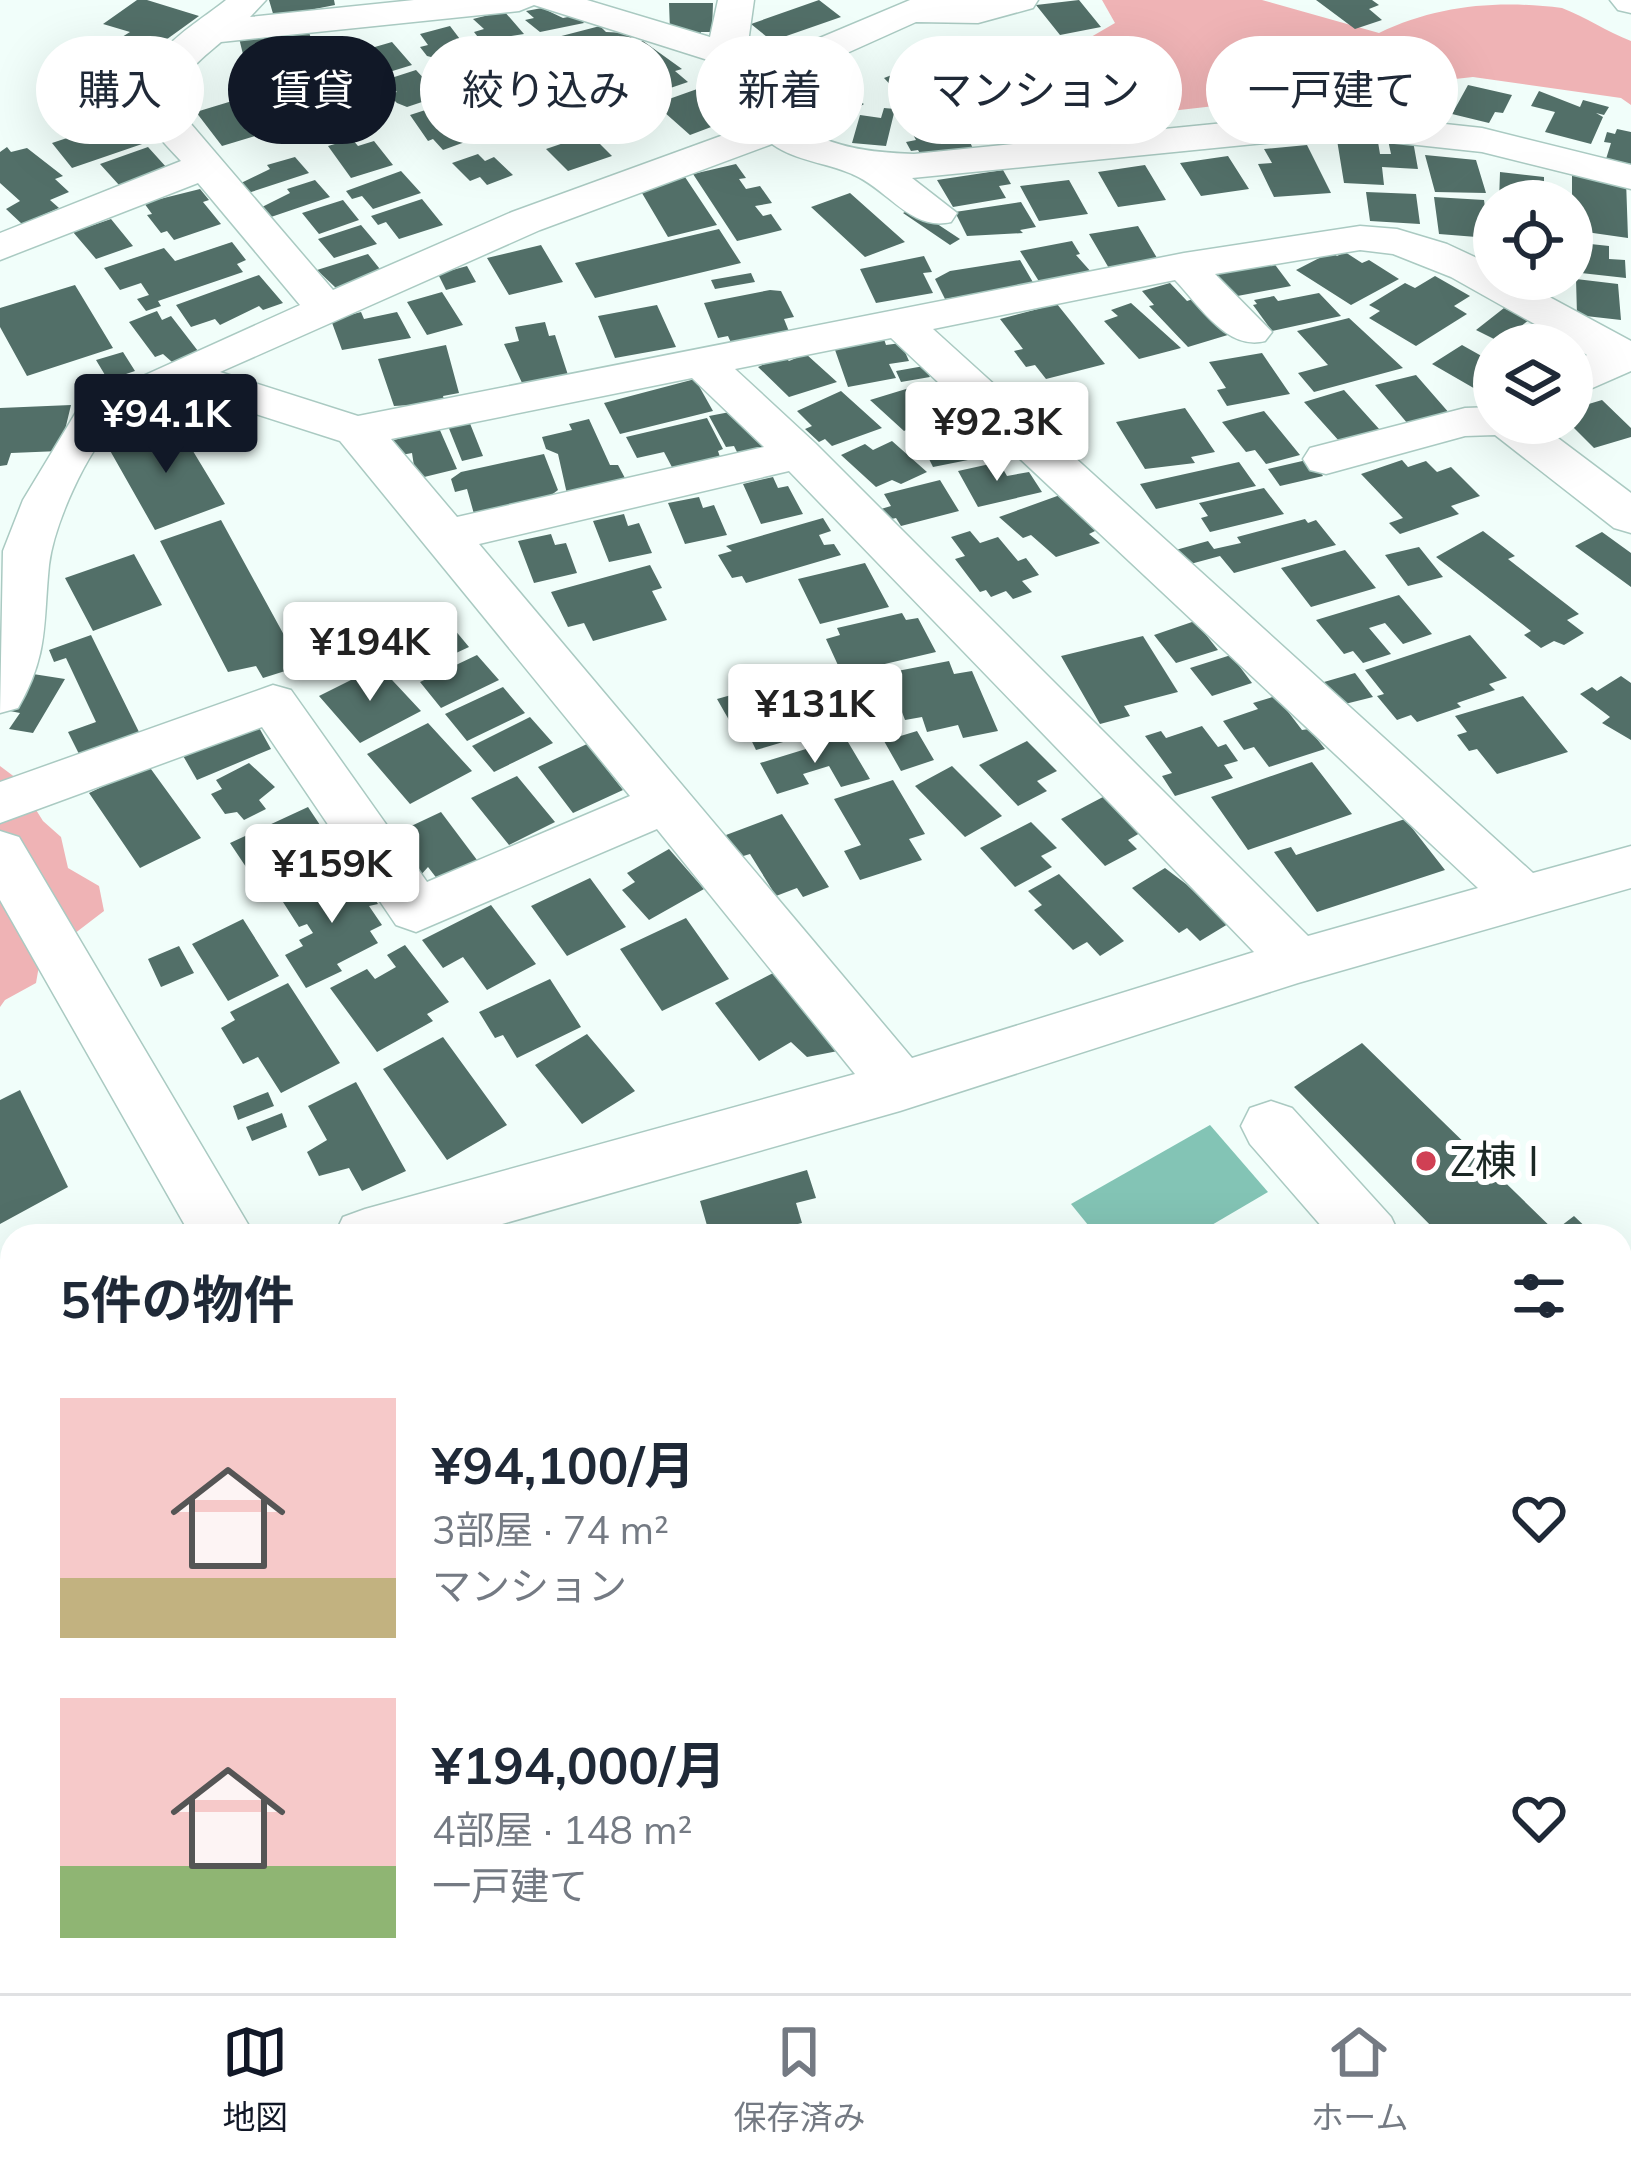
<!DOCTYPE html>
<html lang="ja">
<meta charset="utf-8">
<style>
:root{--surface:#fff;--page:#f2f2f3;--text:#1f2937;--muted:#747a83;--line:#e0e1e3;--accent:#111827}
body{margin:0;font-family:Mulish,"Noto Sans JP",sans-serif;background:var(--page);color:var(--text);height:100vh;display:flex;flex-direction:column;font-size:45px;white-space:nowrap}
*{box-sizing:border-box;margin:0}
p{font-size:39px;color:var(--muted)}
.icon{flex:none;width:66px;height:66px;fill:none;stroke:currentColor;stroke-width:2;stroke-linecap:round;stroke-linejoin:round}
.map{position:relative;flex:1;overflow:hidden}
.details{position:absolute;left:0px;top:1224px;width:1632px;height:771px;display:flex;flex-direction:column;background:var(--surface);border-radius:36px 36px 0 0;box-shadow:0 12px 48px #0002}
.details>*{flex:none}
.hud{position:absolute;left:36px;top:36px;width:1560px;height:108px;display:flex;gap:24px}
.tools{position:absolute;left:1473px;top:180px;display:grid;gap:24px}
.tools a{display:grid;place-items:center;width:120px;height:120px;border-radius:50%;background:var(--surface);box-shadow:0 12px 48px #0002;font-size:60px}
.price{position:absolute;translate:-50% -102px;padding:0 27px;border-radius:12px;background:#fff;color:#222;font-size:39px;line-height:78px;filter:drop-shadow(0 3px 6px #0008)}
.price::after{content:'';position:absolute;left:50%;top:72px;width:36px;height:27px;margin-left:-18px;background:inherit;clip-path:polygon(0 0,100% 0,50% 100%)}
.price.active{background:var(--accent);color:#fff}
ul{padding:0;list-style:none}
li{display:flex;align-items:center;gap:36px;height:300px;padding:0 60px}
li span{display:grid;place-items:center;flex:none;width:336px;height:240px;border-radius:0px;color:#555}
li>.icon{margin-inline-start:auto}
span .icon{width:144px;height:144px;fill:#fffc;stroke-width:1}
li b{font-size:51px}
h2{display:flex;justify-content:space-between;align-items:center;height:144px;padding:0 60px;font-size:51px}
.chip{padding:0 42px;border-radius:54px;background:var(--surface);box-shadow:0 12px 48px #0002;font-size:42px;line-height:108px}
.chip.active{background:var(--accent);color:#fff}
.tabs{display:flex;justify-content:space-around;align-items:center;height:168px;border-top:3px solid var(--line);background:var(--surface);font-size:33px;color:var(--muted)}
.tabs a{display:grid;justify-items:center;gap:6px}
.tabs .active{color:var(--accent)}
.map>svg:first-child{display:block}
</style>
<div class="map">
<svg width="1631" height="1993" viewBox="0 0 1631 1993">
<rect width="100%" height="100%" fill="#f1fefa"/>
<!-- forest -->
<path fill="#efb3b5" d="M1102,0h160l117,33c58,-28 119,-33 183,-25 24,9 45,24 69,33v64l-10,-7 -148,-21 -329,37 -44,-26 -99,8 -11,-20 70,-21 55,-32z
M0,766l16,12 27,43 18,16 7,31 31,18 5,25 -64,49 -4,23 -31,17 -5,7z"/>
<!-- water -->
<path fill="#83c4b5" d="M1210,1125l58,67 -75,44h-96l-26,-32z"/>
<!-- building -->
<path fill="#526f68" d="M137,0h10l52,16 -36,26 -21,-6 -8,5 -12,-4 8,-5 -27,-8z
M269,0h65l1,5 -61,12z
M819,0l22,17 -69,24 -21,-17z
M1079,0l22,27 -41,8 -24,-30z
M1316,0h56l7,5 -10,4 13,11 -27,9z
M669,3h44l-1,29h-11l-1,6 -30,-8z
M542,8l21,10 15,-3 6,8 -44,9 -15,-12 9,-2 -8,-7z
M504,11l20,23 -43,7 -7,-9 10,-3 -11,-10z
M450,26l19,25 -30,8 -12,-3 -7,-9 8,-2 -8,-11z
M600,26l6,6 21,1 6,6 -64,17 -6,-5 -6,2 -11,-13z
M309,32l12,40 -71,11 -11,-45z
M528,39l21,25 -30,8 -12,-2 -7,-8 7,-3 -10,-11z
M643,41l39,28 -7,2 13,11 -56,19 -26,-25 7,-2 -13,-20z
M392,42l20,23 -39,12 -10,-11 9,-2 -11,-13z
M474,55l21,25 -32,9 -9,-3 -8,-9 9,-2 -10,-12z
M830,59l13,20 -14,3 2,5 -31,5 -7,-13 -6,1 -3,-9z
M933,59l18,19 -4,1 5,9 -17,4 4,8 -28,7 -27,-29z
M416,70l24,26 -33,11 -10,-4 -9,-9 9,-2 -12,-12z
M338,78l22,16 -7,2 17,19 -37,12 -16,-18 -16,4 -19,-22 32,-10 8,10 8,-2 -5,-7z
M545,82l34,37 -43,13 -33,-38z
M131,83l4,24 -63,10 -3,-25z
M1445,85l-5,36 -42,-5 3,-8 -12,-2 8,-17z
M1468,85l44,10 -9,18 -8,-1 -6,11 -37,-9z
M700,88l35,30 -45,17 -35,-31z
M832,88l32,16 -36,22 -32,-15z
M1539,91l41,16 3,-7 26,7 -5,8 -8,-2 7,4 -12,27 -46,-12 10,-20 -24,-6z
M1082,95l15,22 6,-1 11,17 -47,8 -21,-39z
M242,98l27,34 -47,14 -26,-34z
M447,103l27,27 -16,5 7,7 -22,8 -10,-11 -5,2 -18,-26z
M1036,106l17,29 -9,2 4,5 -39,4 -19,-33z
M884,108l11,1 -9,37 -34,-3 8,-28 21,3z
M128,123l17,20 -73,25 -20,-25 54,-18 4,4z
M935,123l2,5 25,-4 12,27 -52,6 -4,-7 -7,1 -5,-9 10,-2 -6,-11z
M1617,129l14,3v32l-25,-5 5,-16 -7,-1 3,-10 8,2z
M590,134l22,22 -44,15 -22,-22z
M352,139l6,7 16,-5 19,24 -42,13 -23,-32z
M1337,140l41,2 2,12h11l-3,-14 25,1 5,28 -36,-2 2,18 -40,-2z
M1307,145l24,48 -57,4 -16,-33 14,-1 -8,-14z
M7,147l4,5 16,-4 36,28 -8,3 14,13 -19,8 9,8 -37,16 -16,-15 14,-8 -20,-18v-31z
M148,147l19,21 -48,17 -19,-21z
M478,154l7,7 9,-4 19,18 -26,10 -7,-8 -10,4 -18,-18z
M1425,155l51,5 10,33 -51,-1z
M1228,156l21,33 -48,7 -21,-33z
M295,157l14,16 -61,20 -7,-10 29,-14 -3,-4z
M736,164l10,14 -7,1 7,10 14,-3 12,17 -17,3 8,10 8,-2 11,16 -45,11 -44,-67z
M1145,165l21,35 -48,7 -20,-35z
M1003,170l8,14 -12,2 7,12 -53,9 -16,-27z
M401,171l20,22 -48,16 -11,-13 -10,3 -6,-8z
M1500,172l44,5v24h-45z
M1572,174l54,6 2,58 -56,-8z
M685,177l32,48 -49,12 -29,-49z
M315,180l15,17 -59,20 -9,-10 28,-14 -3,-4z
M1069,180l19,34 -49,7 -19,-35z
M200,189l9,11 -6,2 18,22 -47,16 -7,-9 -6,2 -14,-18 5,-1 -8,-11z
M1366,192l50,2 4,30 -50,-3z
M850,193l55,49 -40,15 -54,-50z
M1434,197l50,3 5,38 -50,-4z
M422,199l21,26 -44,14 -13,-17 -8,3 -7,-9z
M343,200l16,20 -40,14 -17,-21z
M1021,202l15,25 -16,3 3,3 -56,3 -12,-24z
M913,208l47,31 -10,6 -47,-32z
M111,219l22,27 -37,13 -23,-27z
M361,225l16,19 -43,14 -16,-19z
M1138,226l22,37 -50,7 -21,-36z
M719,229l22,34 -146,35 -20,-35z
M1072,241l8,13 -4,1 16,18 -52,10 -20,-32z
M232,242l14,18 -9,4 6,8 -85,29 3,5 -15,5 -9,-12 12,-4 -8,-12 -21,7 -16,-22 60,-20 11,13z
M1572,242l37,4v13l16,1 1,18 -54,-6z
M541,245l22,37 -54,13 -22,-37z
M1331,252l6,4 8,-4 17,11 7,-3 30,19 -48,26 -55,-35z
M368,254l15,19 -47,15 -19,-18z
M924,256l8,16 -9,1 10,20 -57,10 -16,-34z
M1020,260l14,24 -89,15 -10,-20 15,-8z
M1273,262l18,24 -59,11 -17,-24z
M467,266l9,16 -30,8 -8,-16z
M751,273l4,9 -40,7 -4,-9z
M259,275l24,28 -20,7 -4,-4 -39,19 -5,-6 -24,8 -15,-22z
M1435,276l35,20 -16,10 13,8 -51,32 -47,-28 11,-7 -11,-6 36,-22 10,5z
M1576,279l42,5 3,36 -44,-5z
M1170,283l17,18 9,-3 35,36 -43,13 -39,-41 5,-1 -12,-14z
M75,285l38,63 -86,28 -27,-49v-19z
M770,290l11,1 13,26 -10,2 6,15 -58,11 -4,-9 -10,2 -14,-35z
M442,292l21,33 -36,10 -20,-33z
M1319,293l22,23 -69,15 -19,-26 4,-1 -3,-4 20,-4 4,5z
M1131,303l50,45 -42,11 -35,-38 14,-5 -7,-6z
M1057,304l48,60 -59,15 -11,-14 -9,2 -12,-16 9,-2 -23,-30z
M657,305l19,42 -61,11 -17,-42z
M1504,308l25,12 -13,10 17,8 -8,7h-19l-30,-15z
M157,311l5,9 9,-4 27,35 -26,11 -9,-8 -8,3 -26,-35z
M361,312l3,7 33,-7 14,26 -69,12 -11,-30z
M1349,318l54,50 -89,24 -16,-19 30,-8 -31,-34z
M545,322l4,14 6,-1 13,40 -45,10 -19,-41 15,-3 -4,-14z
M884,339l2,6 15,-2 8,18 -20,3 7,14 -48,9 -14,-40z
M446,345l13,48 -16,3 2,7 -51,3 -16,-47z
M1462,345l32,18v25l-10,6 -52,-30z
M123,352l12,19 -27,9 -12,-20z
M1262,353l28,41 -63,12 -10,-16 9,-2 -17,-26z
M806,354l31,28 -48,15 -31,-30 25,-11 6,5z
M924,366l6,11 -29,5 -5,-11z
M1416,375l34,39 -42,10 -33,-39z
M695,379l18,32 -93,23 -16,-31z
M929,382l28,25 -53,24 -34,-31z
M1344,390l36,40 -40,12 -36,-40z
M841,391l41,37 -50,18 -7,-7 -6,3 -14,-13 7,-3 -15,-15z
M1602,400l29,28v9l-37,11 -22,-22v-7l8,-2 -8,-8z
M71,405l-11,46 -49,2 -4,12 -7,1v-58z
M1185,408l30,44 -24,5 4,6 -50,6 -29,-47z
M1264,411l36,44 -34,9 -11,-14 -9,2 -24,-30z
M730,412l29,27 4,10 -25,5 -4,-8 -8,1 -17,-31z
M707,418l16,31 -5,2 3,9 -47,11 -10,-19 -27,6 -11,-21z
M589,419l21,46h8l8,15 -59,14 -9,-40 -12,-5 -4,-12 30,-7 -3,-6z
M469,421l14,35 -21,5 -14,-35z
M176,423l49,81 -70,26 -47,-83z
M966,423l17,34 -50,10 -17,-34z
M439,428l18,41 -41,10 -4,-26 -16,3 -6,-15z
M892,441l35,31 -26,12 -9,-4 -16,7 -35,-32 24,-11 8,6z
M544,454l14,36 -8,6 -76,18 -7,-25 -12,3 -4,-13 10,-7z
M1311,459l12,17 -43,10 -12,-17z
M1402,460l6,7 18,-6 11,11 14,-5 29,29 -29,10 8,8 -59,20 -11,-11 14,-5 -42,-44z
M999,462l8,14 22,-4 13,20 -64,15 -20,-36z
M1239,462l17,24 -100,23 -16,-25z
M773,477l5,11 10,-2 15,28 -42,10 -18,-40z
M940,480l19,31 -58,15 -5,-8 -9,2 -6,-11 10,-3 -7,-12z
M1264,488l20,26 -74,18 -9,-14 7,-2 -9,-13z
M1060,495l39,34 -10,5 11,9 -44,14 -25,-22 -8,3 -24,-21z
M699,497l4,11 11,-3 13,30 -42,9 -17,-41z
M624,514l4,12 11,-3 13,30 -43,9 -16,-41z
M823,518l8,13 -12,4 5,10 10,-1 7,11 -95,28 -4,-7 -10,2 -14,-23 14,-4 -6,-5z
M1305,519l3,4 8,-3 20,25 -102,28 -14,-17 -37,10 -11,-15 36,-10 6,8 27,-6 -4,-6z
M221,520l80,146 -38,12 -7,-12 -28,6 -68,-131z
M970,531l10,12 18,-6 20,24 8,-3 13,17 -17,6 10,11 -19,7 -7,-8 -15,6 -5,-7 -6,2 -25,-33 10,-3 -14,-19z
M1483,531l32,25 -7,3 71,55 -12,6 17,13 -20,12 -10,-4 -13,7 -17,-13 7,-4 -95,-74z
M1602,532l29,21v34l-56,-41z
M551,534l4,11 11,-2 11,30 -43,10 -16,-42z
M1419,547l24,30 -35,9 -23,-31z
M1345,550l31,38 -65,19 -30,-39z
M134,554l28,51 -69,26 -28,-53z
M865,563l24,44 -69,17 -22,-45z
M650,565l12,23 -10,3 15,29 -74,21 -9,-18 -16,4 -17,-35z
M1399,595l33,39 -29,10 -18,-21 -16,5 22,26 -28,9 -10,-12 -9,3 -28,-34z
M902,613l4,7 12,-2 18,34 -94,22 -16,-35 14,-4 -3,-7z
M1195,621l23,29 -42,13 -22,-28z
M449,623l20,24 -56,26 -21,-25z
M91,635l49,99 -60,22 -12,-24 28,-10 -30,-64 -12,4 -5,-12z
M1470,635l37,43 -18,6 6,6 -38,13 4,4 -44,15 -6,-7 -14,5 -20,-24 7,-2 -19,-24z
M1143,636l35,56 -54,14 6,10 -30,8 -39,-68z
M477,655l22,25 -58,28 -21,-26z
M1231,655l21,28 -40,13 -22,-28z
M949,661l5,13 18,-3 26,60 -35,7 -5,-13 -31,7 -5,-15 -17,3 -18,-47z
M379,666l42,45 -61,32 -41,-47z
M1355,673l18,24 -32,8 -17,-23z
M33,674l32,5 -32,54 -24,-4 11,-16 -10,-2z
M1621,676l10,7v57l-29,-17 8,-6 -30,-23 12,-7 5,4z
M788,679l29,53 -61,18 -16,-33 -11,3 -12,-21z
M503,687l22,26 -58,28 -22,-27z
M1276,696l26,34 7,-1 16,20 -56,18 -15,-20 -10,3 -21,-29 35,-12 -5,-6z
M1523,696l45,56 -71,22 -20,-25 -8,2 -12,-16 10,-3 -12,-16z
M530,717l23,26 -59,29 -22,-26z
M428,723l44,48 -62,33 -43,-50z
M257,724l14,25 -74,31 -15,-26z
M1202,726l16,21 8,-3 12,17 -14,4 9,13 -58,18 -13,-20 10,-3 -27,-37 16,-5 5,7z
M917,731l17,29 -33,11 -17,-30z
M845,737l25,42 -29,8 -12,-21 -26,8 6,10 -32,10 -17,-31z
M1027,741l30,30 -20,10 10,10 -29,15 -39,-41z
M587,744l36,46 -50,23 -35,-46z
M1312,762l40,52 -104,36 -37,-53z
M249,763l26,24 -16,13 7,9 -22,11 -7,-8 -12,2 -14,-20 11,-5 -6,-9z
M148,765l53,73 -61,30 -51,-75z
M952,766l50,50 -37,21 -50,-51z
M517,776l38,46 -46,23 -38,-47z
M893,780l32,54 -16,5 13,21 -62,20 -16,-29 17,-6 -27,-46z
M1103,797l37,36 -12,7 9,9 -32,17 -44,-47z
M308,807l24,36 -24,12 11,18 -53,24 -36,-54z
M441,812l36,48 -39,20 -10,-13 -9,10 -29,-41z
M782,814l47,73 -26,10 -6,-9 -21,8 -26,-42 -10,3 -14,-22z
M1405,819l40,51 -128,42 -43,-60 17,-5 5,8z
M1031,822l26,26 -16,8 11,11 -37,20 -35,-39z
M669,849l35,40 -55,31 -27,-30 13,-8 -8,-9z
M354,868l24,36 -9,2 13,19 -12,6 8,12 -41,21 5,7 -36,17 -21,-33 18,-9 -4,-6 14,-7 -6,-9 -8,3 -16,-25z
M1165,868l21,16 42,40 -28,17 -13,-13 -8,5 -47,-45z
M1059,874l65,67 -24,15 -13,-14 -14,8 -39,-40 8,-5 -14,-14z
M590,878l36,49 -59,29 -36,-50z
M491,905l45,59 -49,26 -24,-33 -20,11 -21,-28z
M686,918l43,61 -67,32 -42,-62z
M243,919l36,57 -51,25 -36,-57z
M405,945l44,57 -22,12 6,7 -56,31 -47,-64 37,-19 8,10 21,-12 -9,-12z
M179,946l15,27 -33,14 -13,-28z
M777,971l61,80 -31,6 -16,-15 -32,19 -44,-58z
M550,979l31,48 -64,31 -14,-23 -8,3 -16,-26z
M288,983l52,80 -59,30 -23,-36 -15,7 -22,-36 14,-8 -5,-8z
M587,1034l48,57 -53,33 -47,-59z
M443,1037l64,88 -60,35 -64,-91z
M1362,1043l198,193h-119l-147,-149z
M356,1082l50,89 -44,20 -13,-23 -30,8 -12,-24 20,-12 -19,-34z
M20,1090l48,97 -68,37v-124z
M268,1092l6,14 -36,14 -5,-14z
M282,1113l5,14 -35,14 -6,-14z
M807,1170l9,28 -20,5 6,20 -54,13h-38l-10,-35z
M1574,1216l21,20h-30l-8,-7z
M6,1292l6,1v150l-7,12 -5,-2v-151z
M12,1790v62l-12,-13v-38z
M137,1983h50l-9,10h-32z
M1054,1983h146l3,10h-146z"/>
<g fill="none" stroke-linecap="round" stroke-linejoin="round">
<defs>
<path id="minor" d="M226,0h40l-16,17 164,-17h173l123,37 8,-37h36l-8,57 57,-12 107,-45h128l-5,8 -55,15 -62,-1 -89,40 -70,15c34,64 91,75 157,77l420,-42 148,16 149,37v24l-149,-37 -148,-16 -422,42 45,35 -6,9c-40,10 -64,-34 -99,-48 -27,-12 -54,-12 -80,-30l-232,86 -320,142 138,44 826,-163 176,-27 37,3 50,15 47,22v13h22l115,62v30l-59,26v-33l15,-9 -15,-10 -121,-68 -58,-23 -33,-4 -145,24 57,58 -7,9c-38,10 -65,-35 -90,-61l-242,49 600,544 98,-27v42l-333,95 -398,128 -440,125h-126l9,-19 22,-8 490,-135 -198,-245 -241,103 -20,-7 -134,-198 -262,96v-41l273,-97 18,5 136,192 203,-86 -290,-355 -159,-51c-20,9 -51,16 -66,33 -29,30 -61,101 -66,142 -6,59 0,89 -31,143l-18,5 3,-162 20,-51 58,-96 219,-99 -102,-122 -198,77v-27l181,-72c-12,-13 -29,-29 -35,-45 -21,-54 47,-89 80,-116zM534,5l177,56 40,64 -239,87 -179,78 -148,-173c-11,-39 8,-51 36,-75l298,-31zM891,338l587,550 -170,48 -493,-493 -80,-74zM692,378l72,69 -307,70 -66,-78zM789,471l465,481 -342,106 -433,-514z
M1610,0h21v13l-13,-3z
M1494,407v16h44l93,70v40l-17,-5 -119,-93 -30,1 -139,38 -16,-4 -7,-11 7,-11 155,-40z
M0,831l19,6 236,399h-64l-191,-336z
M1271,1101l21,7 99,109 9,19h-70l-80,-92 -9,-18 9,-18z
M1620,1485l11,5v73l-11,-5z
M0,1568l12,4v68l-12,-4z
M0,1639l12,4v72l-12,-4z
M12,1979v4h78l4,10h-80l-4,-10z
M419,1983h78v10h-78z
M800,1983h82l4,10h-82z"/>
</defs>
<!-- minor casing -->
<use href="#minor" stroke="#aacac2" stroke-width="3"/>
<!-- minor -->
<use href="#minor" fill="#fff" fill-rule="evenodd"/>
</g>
<!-- markers -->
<circle fill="#d04054" stroke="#fff" stroke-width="4.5" cx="1426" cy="1161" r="12"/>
<g text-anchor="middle" stroke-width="12" stroke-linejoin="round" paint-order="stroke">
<!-- poi labels -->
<g font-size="42" fill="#1b2825" stroke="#fff" text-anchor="start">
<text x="1450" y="1176">Z棟 I</text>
</g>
</g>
</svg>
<div class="tools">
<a><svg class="icon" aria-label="locate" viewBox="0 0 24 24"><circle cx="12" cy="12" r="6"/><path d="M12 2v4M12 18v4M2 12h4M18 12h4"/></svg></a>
<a><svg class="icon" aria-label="layers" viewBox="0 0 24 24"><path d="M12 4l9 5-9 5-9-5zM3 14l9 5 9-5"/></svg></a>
</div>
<b class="price active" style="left:166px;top:476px">¥94.1K</b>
<b class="price" style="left:997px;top:484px">¥92.3K</b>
<b class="price" style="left:370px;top:704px">¥194K</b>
<b class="price" style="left:815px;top:766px">¥131K</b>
<b class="price" style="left:332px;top:926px">¥159K</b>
<div class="hud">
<a class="chip">購入</a>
<a class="chip active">賃貸</a>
<a class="chip">絞り込み</a>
<a class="chip">新着</a>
<a class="chip">マンション</a>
<a class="chip">一戸建て</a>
</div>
<section class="details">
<h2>5件の物件<svg class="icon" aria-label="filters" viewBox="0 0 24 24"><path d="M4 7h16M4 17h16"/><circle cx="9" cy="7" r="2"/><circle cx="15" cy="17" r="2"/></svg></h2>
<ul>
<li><span style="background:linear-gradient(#f6c9c9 75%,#c2b280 0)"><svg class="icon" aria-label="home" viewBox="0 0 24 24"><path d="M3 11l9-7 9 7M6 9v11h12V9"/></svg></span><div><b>¥94,100/月</b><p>3部屋 · 74 m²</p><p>マンション</p></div><svg class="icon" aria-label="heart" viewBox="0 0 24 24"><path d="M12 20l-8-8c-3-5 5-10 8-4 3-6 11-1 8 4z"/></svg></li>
<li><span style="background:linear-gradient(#f6c9c9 70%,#8fb573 0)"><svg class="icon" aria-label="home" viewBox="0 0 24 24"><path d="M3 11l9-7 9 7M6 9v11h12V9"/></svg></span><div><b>¥194,000/月</b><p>4部屋 · 148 m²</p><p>一戸建て</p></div><svg class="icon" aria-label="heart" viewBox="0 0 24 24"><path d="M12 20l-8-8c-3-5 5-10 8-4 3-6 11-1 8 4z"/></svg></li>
</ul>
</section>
</div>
<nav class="tabs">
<a class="active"><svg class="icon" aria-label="map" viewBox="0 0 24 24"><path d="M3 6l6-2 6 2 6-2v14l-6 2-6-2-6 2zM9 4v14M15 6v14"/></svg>地図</a>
<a><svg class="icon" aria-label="saved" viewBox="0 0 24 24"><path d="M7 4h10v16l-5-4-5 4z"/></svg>保存済み</a>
<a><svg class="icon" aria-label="home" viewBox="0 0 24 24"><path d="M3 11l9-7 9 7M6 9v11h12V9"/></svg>ホーム</a>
</nav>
